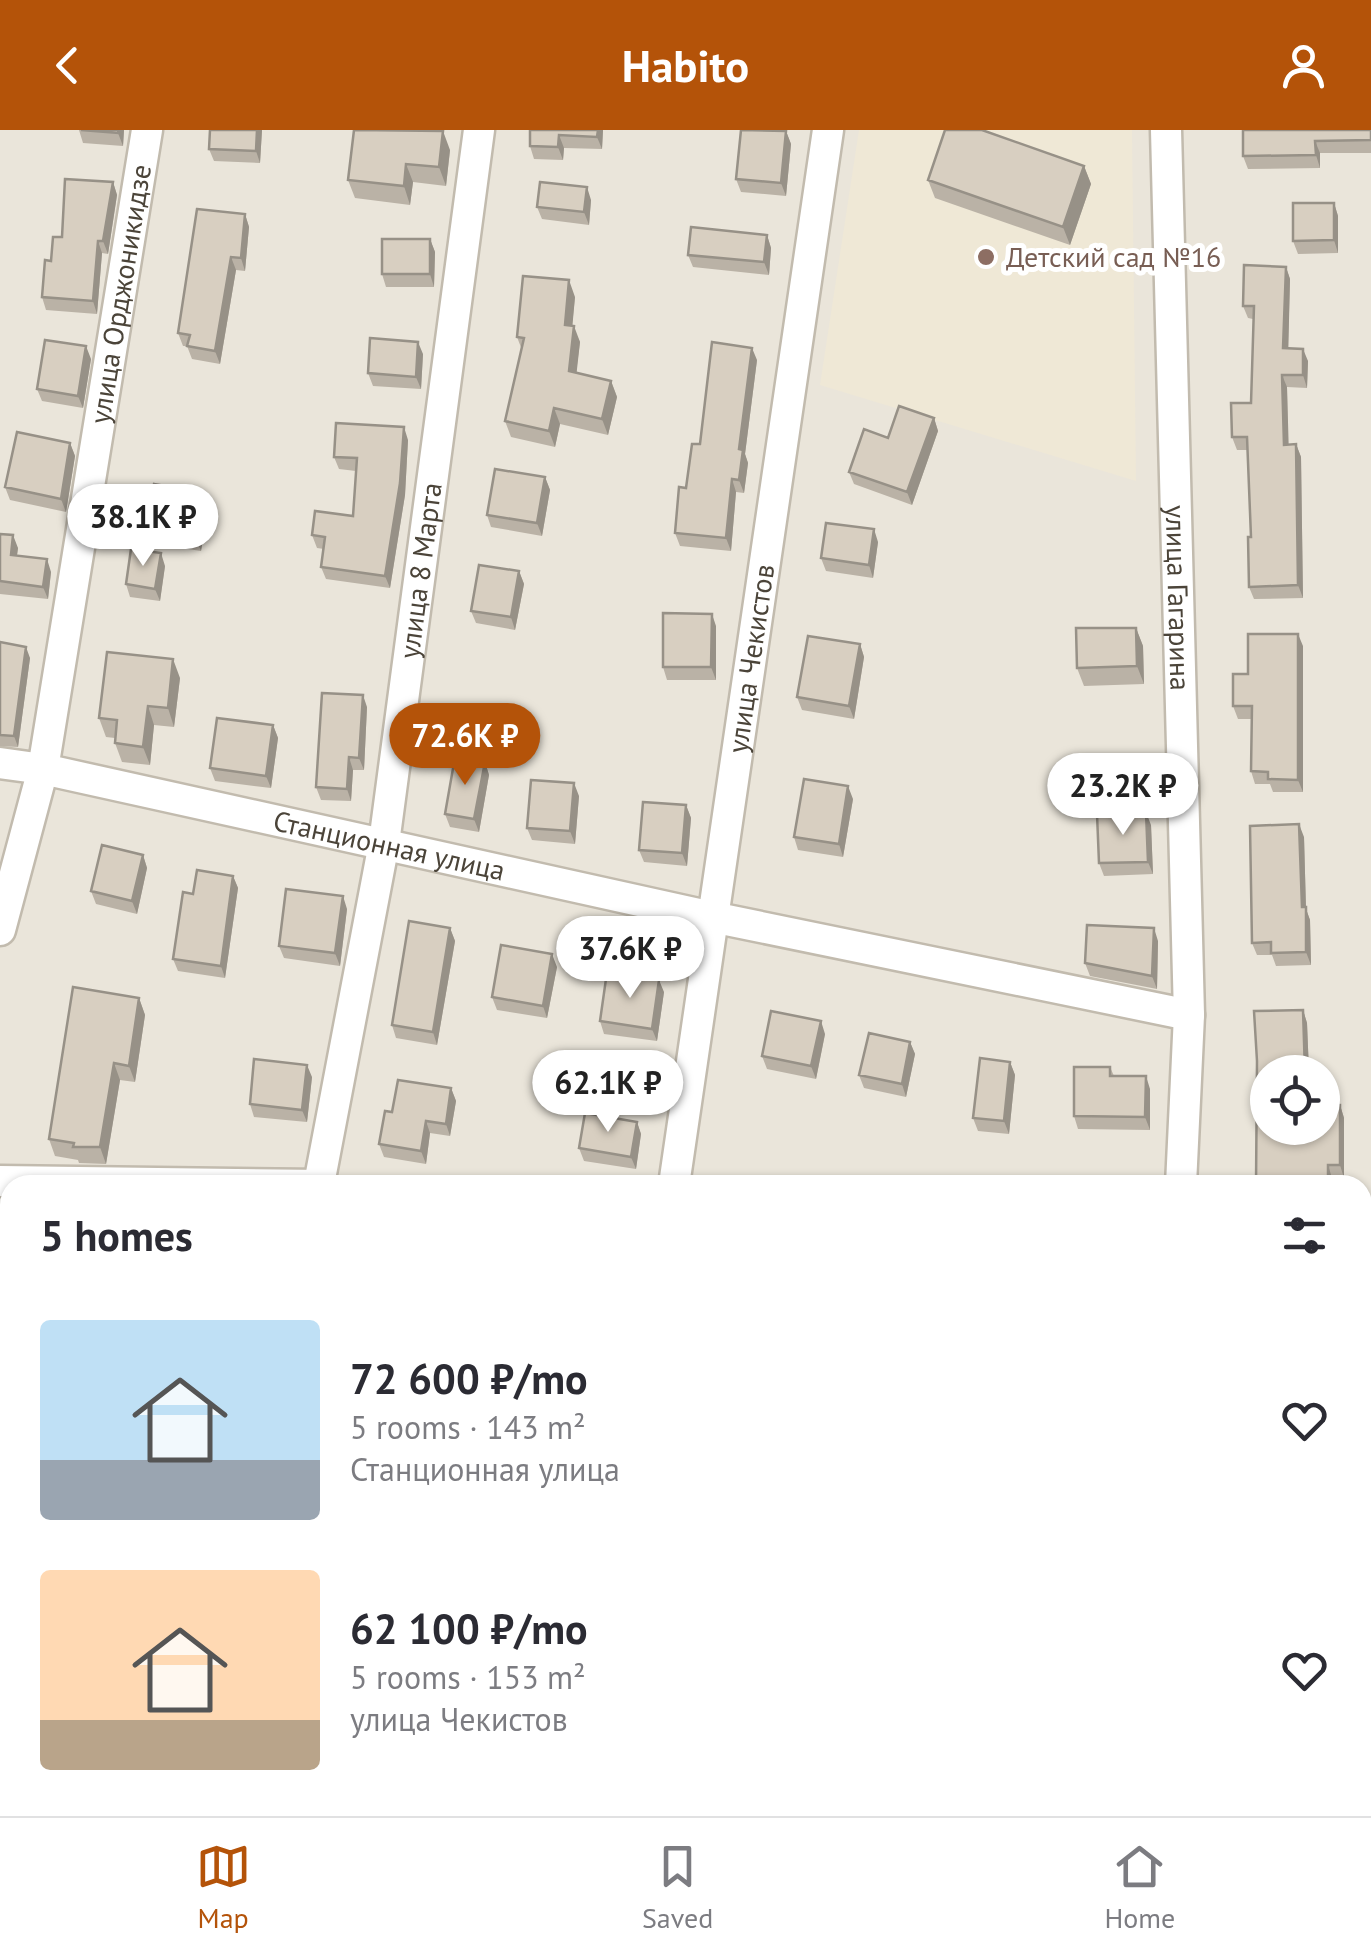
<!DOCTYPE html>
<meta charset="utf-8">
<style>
:root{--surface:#fff;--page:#f2f2f3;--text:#2b2b33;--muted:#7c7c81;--line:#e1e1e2;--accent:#b45309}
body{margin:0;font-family:"PT Sans",sans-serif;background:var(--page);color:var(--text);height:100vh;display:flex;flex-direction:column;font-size:38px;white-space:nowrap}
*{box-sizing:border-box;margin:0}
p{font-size:32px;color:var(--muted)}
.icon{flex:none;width:55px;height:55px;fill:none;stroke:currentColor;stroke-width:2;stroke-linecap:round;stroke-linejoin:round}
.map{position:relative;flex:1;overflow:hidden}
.sheet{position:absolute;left:0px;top:1045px;width:1372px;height:642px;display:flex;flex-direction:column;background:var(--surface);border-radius:30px 30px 0 0;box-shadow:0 2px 8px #0004}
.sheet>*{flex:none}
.buttons{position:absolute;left:1250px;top:925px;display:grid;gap:20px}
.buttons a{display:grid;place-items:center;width:90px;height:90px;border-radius:50%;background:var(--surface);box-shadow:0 2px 8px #0004;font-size:50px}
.price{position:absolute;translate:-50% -85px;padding:0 22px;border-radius:35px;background:#fff;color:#222;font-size:32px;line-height:65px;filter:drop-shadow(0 2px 5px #0008)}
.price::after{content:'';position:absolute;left:50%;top:60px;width:30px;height:22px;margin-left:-15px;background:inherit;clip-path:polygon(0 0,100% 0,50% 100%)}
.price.selected{background:var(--accent);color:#fff}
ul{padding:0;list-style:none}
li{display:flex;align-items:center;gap:30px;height:250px;padding:0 40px}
li span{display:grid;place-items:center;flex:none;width:280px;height:200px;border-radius:10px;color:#555}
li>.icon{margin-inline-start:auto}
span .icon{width:120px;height:120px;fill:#fffc;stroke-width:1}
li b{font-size:42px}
h2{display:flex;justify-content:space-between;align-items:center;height:120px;padding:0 40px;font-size:42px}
header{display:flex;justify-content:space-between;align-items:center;height:130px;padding:0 40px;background:var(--accent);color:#fff;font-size:45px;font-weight:700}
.tab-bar{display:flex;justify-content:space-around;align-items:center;height:140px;border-top:2px solid var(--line);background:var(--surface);font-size:28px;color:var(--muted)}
.tab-bar a{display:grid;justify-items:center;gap:5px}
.tab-bar .selected{color:var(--accent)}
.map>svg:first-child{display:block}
</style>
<header><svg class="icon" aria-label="back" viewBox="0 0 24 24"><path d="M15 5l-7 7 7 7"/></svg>Habito<svg class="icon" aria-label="person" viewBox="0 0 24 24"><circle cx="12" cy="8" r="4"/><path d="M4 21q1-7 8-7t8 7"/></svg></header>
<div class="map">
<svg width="1371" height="1686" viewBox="0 0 1371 1686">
<rect width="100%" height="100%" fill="#f6f3ec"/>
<!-- residential -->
<path fill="#eae5da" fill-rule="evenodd" d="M0,0h1371v1686h-200l-1,-8h192v-623h-1200l-162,-18zM1268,942h54v56h-54z"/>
<!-- education -->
<path fill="#efe8d6" d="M859,0h273l4,351 -316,-96z"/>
<!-- green -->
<path fill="#d2eab5" d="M0,1089l10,1v588h1132v8h-1142z"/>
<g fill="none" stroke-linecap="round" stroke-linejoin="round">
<defs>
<g id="street">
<path id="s1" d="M1166,0l23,885 -8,170"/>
<path id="s2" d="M0,633l43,6 669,148 477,98"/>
<path id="s3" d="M0,800l43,-161 104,-639"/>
<path d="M0,1051l322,4"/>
<path id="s4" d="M319,1054l65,-341 95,-713"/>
<path id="s5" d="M674,1055l154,-1055"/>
<path d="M1362,1283l9,1"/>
<path d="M1177,1686v-8"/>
</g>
</defs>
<!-- street casing -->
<use href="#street" stroke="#c2bbae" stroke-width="35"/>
<!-- street -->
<use href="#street" stroke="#fff" stroke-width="30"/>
</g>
<!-- wall -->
<path fill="#bab2a6" d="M79,0h45l-1,16 -40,-3z
M210,0h52l-2,33 -46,-2 -5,-12z
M530,0h73l-1,19 -38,-1 -1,12 -29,-1 -4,-13z
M1243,0h128v23h-51v15l-72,1 -5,-13z
M786,1l5,13 -5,52 -45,-4 -5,-13z
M450,20l-4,36 -33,-4 -3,23 -55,-7 -7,-18z
M1084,36l7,18 -21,61 -135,-47 -7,-18z
M113,52l4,13 -9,59 -6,-1 -5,61 -51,-4 -4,-13 9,-36 11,-24z
M591,70l-2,25 -47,-6 -5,-12z
M1334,73l4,13v37l-40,1 -5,-13z
M245,84l4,13 -4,44 -9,-1 -16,94 -28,-5 -5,-13h-4l-5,-13z
M767,105l4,13 -2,27 -76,-8 -5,-12z
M430,109l5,13 -1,35h-48l-4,-13z
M1286,137l4,12 -2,69 20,13 -1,27 -20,-1 1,57h8l5,13 2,141 -49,1 -5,-12 2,-50 -4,-87h-10l-5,-13 19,-34 2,-84 -5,-1 -5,-12z
M575,167l-3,29 8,16 -4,31 35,8 6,16 -9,38 -48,-11 -5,23 -44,-10 -6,-16 17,-71 -5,-13z
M423,224l-2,35 -48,-3 -5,-13z
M91,229l-8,49 -41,-7 -5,-12z
M757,230l-12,94 3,9 -4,30 -8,-1 -5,59 -51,-5 -5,-13 11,-45 14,-44z
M934,288l4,13 -26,74 -58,-21 -5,-12 39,-34z
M408,310l-3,55 -15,93 -64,-9 -5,-12 3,-18 -7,-1 -5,-13 41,-19 3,-45 -17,-2 -5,-12z
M70,313l5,13 -9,56 -56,-12 -5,-13z
M545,347l5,13 -8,46 -51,-9 -4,-12z
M204,363l5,12 -8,46 -33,-5 -5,-14 -10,-2 -5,-13z
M0,404l18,14 -1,8 34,16 -3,27 -48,-5z
M878,412l-5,36 -47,-7 -5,-13z
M165,436l-5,35 -30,-4 -4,-13z
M519,441l5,13 -9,46 -39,-7 -5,-12z
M716,496v54h-49l-4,-13z
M1136,498l7,18 1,38 -60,2 -7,-18z
M0,512l30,16 -12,89 -18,-1z
M860,514l4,13 -10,62 -52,-9 -5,-13z
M1303,516v146h-30l-3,-8h-15l-4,-13 1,-52h-14l-5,-13 15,-32z
M180,548l-6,49 -20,-2 -4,40 -28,-3 -7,-19v-5l-9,-1 -7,-19z
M367,577l-3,63h-11l-2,31 -30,-1 -5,-13z
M273,595l5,13 -7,50 -56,-7 -5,-13z
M485,632l4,13 -10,57 -29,-5 -5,-13z
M579,666l-4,48 -43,-4 -5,-12z
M853,669l-10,58 -45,-7 -4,-13z
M686,675l5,13 -4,48 -43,-4 -5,-12z
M1151,695l2,49 -49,2 -5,-13z
M1304,707l2,72 4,11 1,45 -35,1 -4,-11h-15l-5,-12z
M143,725l4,13 -10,46 -41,-10 -5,-13z
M233,746l5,12 -13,90 -47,-7 -5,-12 20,-65z
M347,779l-7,57 -56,-8 -5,-12z
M450,798l5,13 -18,104 -41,-7 -4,-13z
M1158,811l-1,48 -67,-13 -5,-13z
M557,837l-10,51 -50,-8 -5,-13z
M664,862l-7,49 -53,-7 -4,-13z
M139,868l6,17 -10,67 -15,-2 -14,84 -27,-1 -1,-3 -23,-4 -6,-17z
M1303,880l4,13 2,49h-41v56h54v-22l18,-1 4,13v60h-12v7h-76l1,-124 -3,-50z
M825,904l-9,45 -49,-10 -5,-13z
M910,912l5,12 -9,43 -42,-9 -5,-13z
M1010,932l5,13 -6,59 -31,-3 -5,-13z
M1110,937l4,9 36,13v41l-72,-1 -4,-13z
M312,947l-5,45 -53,-5 -4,-13z
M451,958l5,13 -6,35 -20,-3 -4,31 -42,-7 -5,-13 13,-32z
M637,992l4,12 -5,35 -52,-8 -5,-13z
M1278,1678h53v8h-50z"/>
<!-- shaded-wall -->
<path fill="#979187" d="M119,0h5l-1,16 -5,-13z
M257,0h5l-2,33 -4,-12z
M598,0h5l-1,19 -5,-12z
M443,1l7,19 -4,36 -7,-19z
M786,1l5,13 -5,52 -5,-13z
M559,5l5,13 -1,12 -5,-13z
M1315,11l5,12v15l-4,-13z
M406,34l7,18 -3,23 -6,-19z
M1084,36l7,18 -21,61 -7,-18z
M113,52l4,13 -9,59 -5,-13z
M587,57l4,13 -2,25 -5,-13z
M1334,73l4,13v37l-4,-13z
M245,84l4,13 -4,44 -4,-13z
M767,105l4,13 -2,27 -5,-13z
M430,109l5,13 -1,35 -4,-13z
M98,111l4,12 -5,61 -4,-13z
M231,127l5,13 -16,94 -5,-13z
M1286,137l4,12 -2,82 -5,-13z
M569,150l6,17 -4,44 -6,-16z
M574,196l6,16 -5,45 -6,-16z
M418,212l5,12 -2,35 -5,-12z
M86,216l5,13 -8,49 -5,-12z
M752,218l5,12 -12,94 3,9 -4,30 -5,-13v-31z
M1303,219l5,12 -1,27 -4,-13z
M1282,245l5,12 2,70 -5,-12z
M611,251l6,16 -9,38 -6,-16z
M554,278l6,16 -5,23 -6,-16z
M934,288l4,13 -26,74 -5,-13z
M404,297l4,13 -3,55 -15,93 -5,-12z
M70,313l5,13 -9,56 -5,-13z
M1296,314l5,13 2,141 -5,-13z
M545,347l5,13 -8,46 -5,-13z
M732,349l4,13 -5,59 -5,-13z
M204,363l5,12 -8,46 -5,-12z
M874,399l4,13 -5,36 -4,-13z
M13,405l5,13 -3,20 -4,-13z
M161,423l4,13 -5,35 -5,-12z
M47,429l4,13 -3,27 -5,-12z
M519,441l5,13 -9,46 -4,-13z
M712,484l4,12v54l-5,-13z
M1136,498l7,18 1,38 -7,-18z
M1298,504l5,12v146l-5,-12z
M860,514l4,13 -10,62 -5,-13z
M26,517l4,11 -12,89 -4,-11z
M173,529l7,19 -6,49 -6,-19z
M363,565l4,12 -3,63 -5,-12z
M148,576l6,19 -4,40 -7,-18z
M273,595l5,13 -7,50 -5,-12z
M349,627l4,13 -2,31 -4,-12z
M485,632l4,13 -10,57 -5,-13z
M574,653l5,13 -4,48 -5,-13z
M848,656l5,13 -10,58 -4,-13z
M686,675l5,13 -4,48 -5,-13z
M1146,682l5,13 2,49 -5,-12z
M1299,694l5,13 2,72 4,11 1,45 -5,-13 -4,-45z
M143,725l4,13 -10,46 -5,-13z
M233,746l5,12 -13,90 -4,-12z
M343,766l4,13 -7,57 -5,-13z
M450,798l5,13 -18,104 -4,-13z
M1154,798l4,13 -1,48 -5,-13z
M552,824l5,13 -10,51 -4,-12z
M659,850l5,12 -7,49 -5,-12z
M139,868l6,17 -10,67 -6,-16z
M1303,880l4,13 2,49h-4z
M821,891l4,13 -9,45 -5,-13z
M910,912l5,12 -9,43 -4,-13z
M1010,932l5,13 -6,59 -5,-13z
M114,933l6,17 -14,84 -6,-17z
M307,935l5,12 -5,45 -5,-12z
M1146,946l4,13v41l-5,-13z
M451,958l5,13 -6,35 -4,-12z
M1340,975l4,13v60l-4,-13z
M426,991l4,12 -4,31 -5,-13z
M637,992l4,12 -5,35 -5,-12z
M1328,1035l4,13v7h-4z"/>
<!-- building -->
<path fill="#d8cfc1" stroke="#979187" stroke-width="2.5" d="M81,0h38l-1,3z
M210,0h47l-1,21 -47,-2z
M354,0l89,1 -4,36 -33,-3 -2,22 -56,-6z
M530,0h68l-1,7 -38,-2 -1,12 -28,-1z
M741,0l45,1 -5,52 -45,-4z
M945,0h37l102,36 -21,61 -135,-47z
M1243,0h128v10l-56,1 1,14 -73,1z
M65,49l48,3 -10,59h-5l-5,60 -51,-4 3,-37 6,1 2,-24h9z
M540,52l47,5 -3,25 -47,-5z
M1293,73h41v37l-41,1z
M197,79l48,5 -4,44 -10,-1 -16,94 -28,-5 3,-11 -12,-2z
M691,97l76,8 -3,27 -76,-7z
M382,109h48v35h-48z
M1244,135l42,2 -3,81 20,1v26h-21l2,70 12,-1 2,141 -49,2 -1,-50h3l-4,-100h-15l-1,-34h20l3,-97h-11z
M523,146l46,4 -4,45 9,1 -5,45 42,10 -9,38 -48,-11 -5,23 -44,-10 19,-83 -7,-1z
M370,208l48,4 -2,35 -48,-4z
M45,210l41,6 -8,50 -41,-7z
M712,212l40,6 -13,101 4,1 -4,30 -7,-1 -6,59 -51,-5 4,-46 7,1 6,-44h8z
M899,276l35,12 -27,74 -58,-20 15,-43 24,9z
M336,293l68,4 -4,56 -15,93 -64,-9 4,-30 -13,-2 3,-24 38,5 4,-58 -23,-1z
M17,302l53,11 -9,56 -56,-12z
M495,339l50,8 -8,46 -50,-8z
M154,354l50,9 -8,46 -33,-6 2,-12 -17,-4z
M826,393l48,6 -5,36 -48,-7z
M0,404l13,1 -2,20 36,4 -4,28 -43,-6z
M131,419l30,4 -6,36 -29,-5z
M479,435l40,6 -8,46 -40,-6z
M663,483l49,1 -1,53h-48z
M1076,498h60l1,38 -60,2z
M1248,504h50v146l-30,-1v-7l-17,-1 1,-65h-19v-32h15z
M808,506l52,8 -11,62 -52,-9z
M0,512l26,5 -12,89 -14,-1z
M107,522l66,7 -5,49 -20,-2 -5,41 -28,-4 2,-23 -18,-2z
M322,563l41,2 -4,63 -10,-1 -2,32 -31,-2z
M217,588l56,7 -7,51 -56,-8z
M455,627l30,5 -11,57 -29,-5z
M804,649l44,7 -9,58 -45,-7z
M531,650l43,3 -4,48 -43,-3z
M643,672l43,3 -4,48 -43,-3z
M1146,682l2,50 -49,1 -2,-49z
M1299,694l3,83h4v45l-35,1v-11l-19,1 -2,-117z
M102,715l41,10 -11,46 -41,-10z
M197,740l36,6 -12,90 -48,-7 10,-67 10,2z
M286,759l57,7 -8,57 -56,-7z
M409,791l41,7 -17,104 -41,-7z
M1087,795l67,3 -2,48 -67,-13z
M501,815l51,9 -9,52 -51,-9z
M607,842l52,8 -7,49 -52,-8z
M73,857l66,11 -10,68 -15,-3 -14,84h-27l1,-4 -25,-4z
M1303,880l2,62h-37v56h54v-22l18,-1v60h-12v20h-72l1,-124 -3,-50z
M771,881l50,10 -10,45 -49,-10z
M869,903l41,9 -8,42 -43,-9z
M980,928l30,4 -6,59 -31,-3z
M254,929l53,6 -5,45 -52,-6z
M1074,937h36v9h36l-1,41 -71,-1z
M398,950l53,8 -5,36 -20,-3 -5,30 -42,-7 6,-33 7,1z
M585,983l52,9 -6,35 -52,-9z"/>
<!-- markers -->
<circle fill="#8d6e63" stroke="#fff" stroke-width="4" cx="986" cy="127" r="10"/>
<g text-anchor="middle" stroke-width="10" stroke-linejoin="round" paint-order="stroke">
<!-- education labels -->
<g font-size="28" fill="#785e54" stroke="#fff" text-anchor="start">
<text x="1006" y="137">Детский сад №16</text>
</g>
<!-- street labels -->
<g font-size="28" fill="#4b4439" stroke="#fff">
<text dy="10" stroke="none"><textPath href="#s3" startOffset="648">улица Орджоникидзе</textPath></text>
<text dy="10" stroke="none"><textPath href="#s4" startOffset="622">улица 8 Марта</textPath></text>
<text dy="10" stroke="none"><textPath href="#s1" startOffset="468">улица Гагарина</textPath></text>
<text dy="10" stroke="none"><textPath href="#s5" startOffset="532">улица Чекистов</textPath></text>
<text dy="10" stroke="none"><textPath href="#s2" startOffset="398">Станционная улица</textPath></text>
</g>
</g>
</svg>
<div class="buttons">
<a><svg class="icon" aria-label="locate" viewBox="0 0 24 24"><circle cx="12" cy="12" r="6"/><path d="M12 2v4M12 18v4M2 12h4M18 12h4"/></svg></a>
</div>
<b class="price" style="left:143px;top:439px">38.1K ₽</b>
<b class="price selected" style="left:465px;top:658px">72.6K ₽</b>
<b class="price" style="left:1123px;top:708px">23.2K ₽</b>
<b class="price" style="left:630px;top:871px">37.6K ₽</b>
<b class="price" style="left:608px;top:1005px">62.1K ₽</b>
<section class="sheet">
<h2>5 homes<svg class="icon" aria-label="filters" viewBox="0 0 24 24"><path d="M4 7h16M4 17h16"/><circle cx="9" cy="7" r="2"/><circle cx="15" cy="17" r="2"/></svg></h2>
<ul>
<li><span style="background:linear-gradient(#bfe0f5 70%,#9aa5b1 0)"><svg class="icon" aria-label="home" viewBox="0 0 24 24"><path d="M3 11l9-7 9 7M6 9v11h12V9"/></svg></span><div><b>72 600 ₽/mo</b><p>5 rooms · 143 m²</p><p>Станционная улица</p></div><svg class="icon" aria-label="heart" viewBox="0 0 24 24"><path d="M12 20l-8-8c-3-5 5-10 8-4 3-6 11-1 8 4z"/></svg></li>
<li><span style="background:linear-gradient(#ffd9b3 75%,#b9a48a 0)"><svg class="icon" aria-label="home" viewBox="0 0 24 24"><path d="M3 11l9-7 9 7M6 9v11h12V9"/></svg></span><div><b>62 100 ₽/mo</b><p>5 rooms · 153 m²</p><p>улица Чекистов</p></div><svg class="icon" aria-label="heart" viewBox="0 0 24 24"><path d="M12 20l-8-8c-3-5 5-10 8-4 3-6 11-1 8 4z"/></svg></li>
</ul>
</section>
</div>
<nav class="tab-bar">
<a class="selected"><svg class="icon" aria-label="map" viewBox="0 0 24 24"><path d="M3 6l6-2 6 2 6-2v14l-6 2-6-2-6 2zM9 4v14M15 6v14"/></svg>Map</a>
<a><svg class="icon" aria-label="saved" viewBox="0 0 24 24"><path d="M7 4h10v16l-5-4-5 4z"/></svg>Saved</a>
<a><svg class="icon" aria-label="home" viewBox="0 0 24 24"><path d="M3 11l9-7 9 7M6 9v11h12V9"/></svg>Home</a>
</nav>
